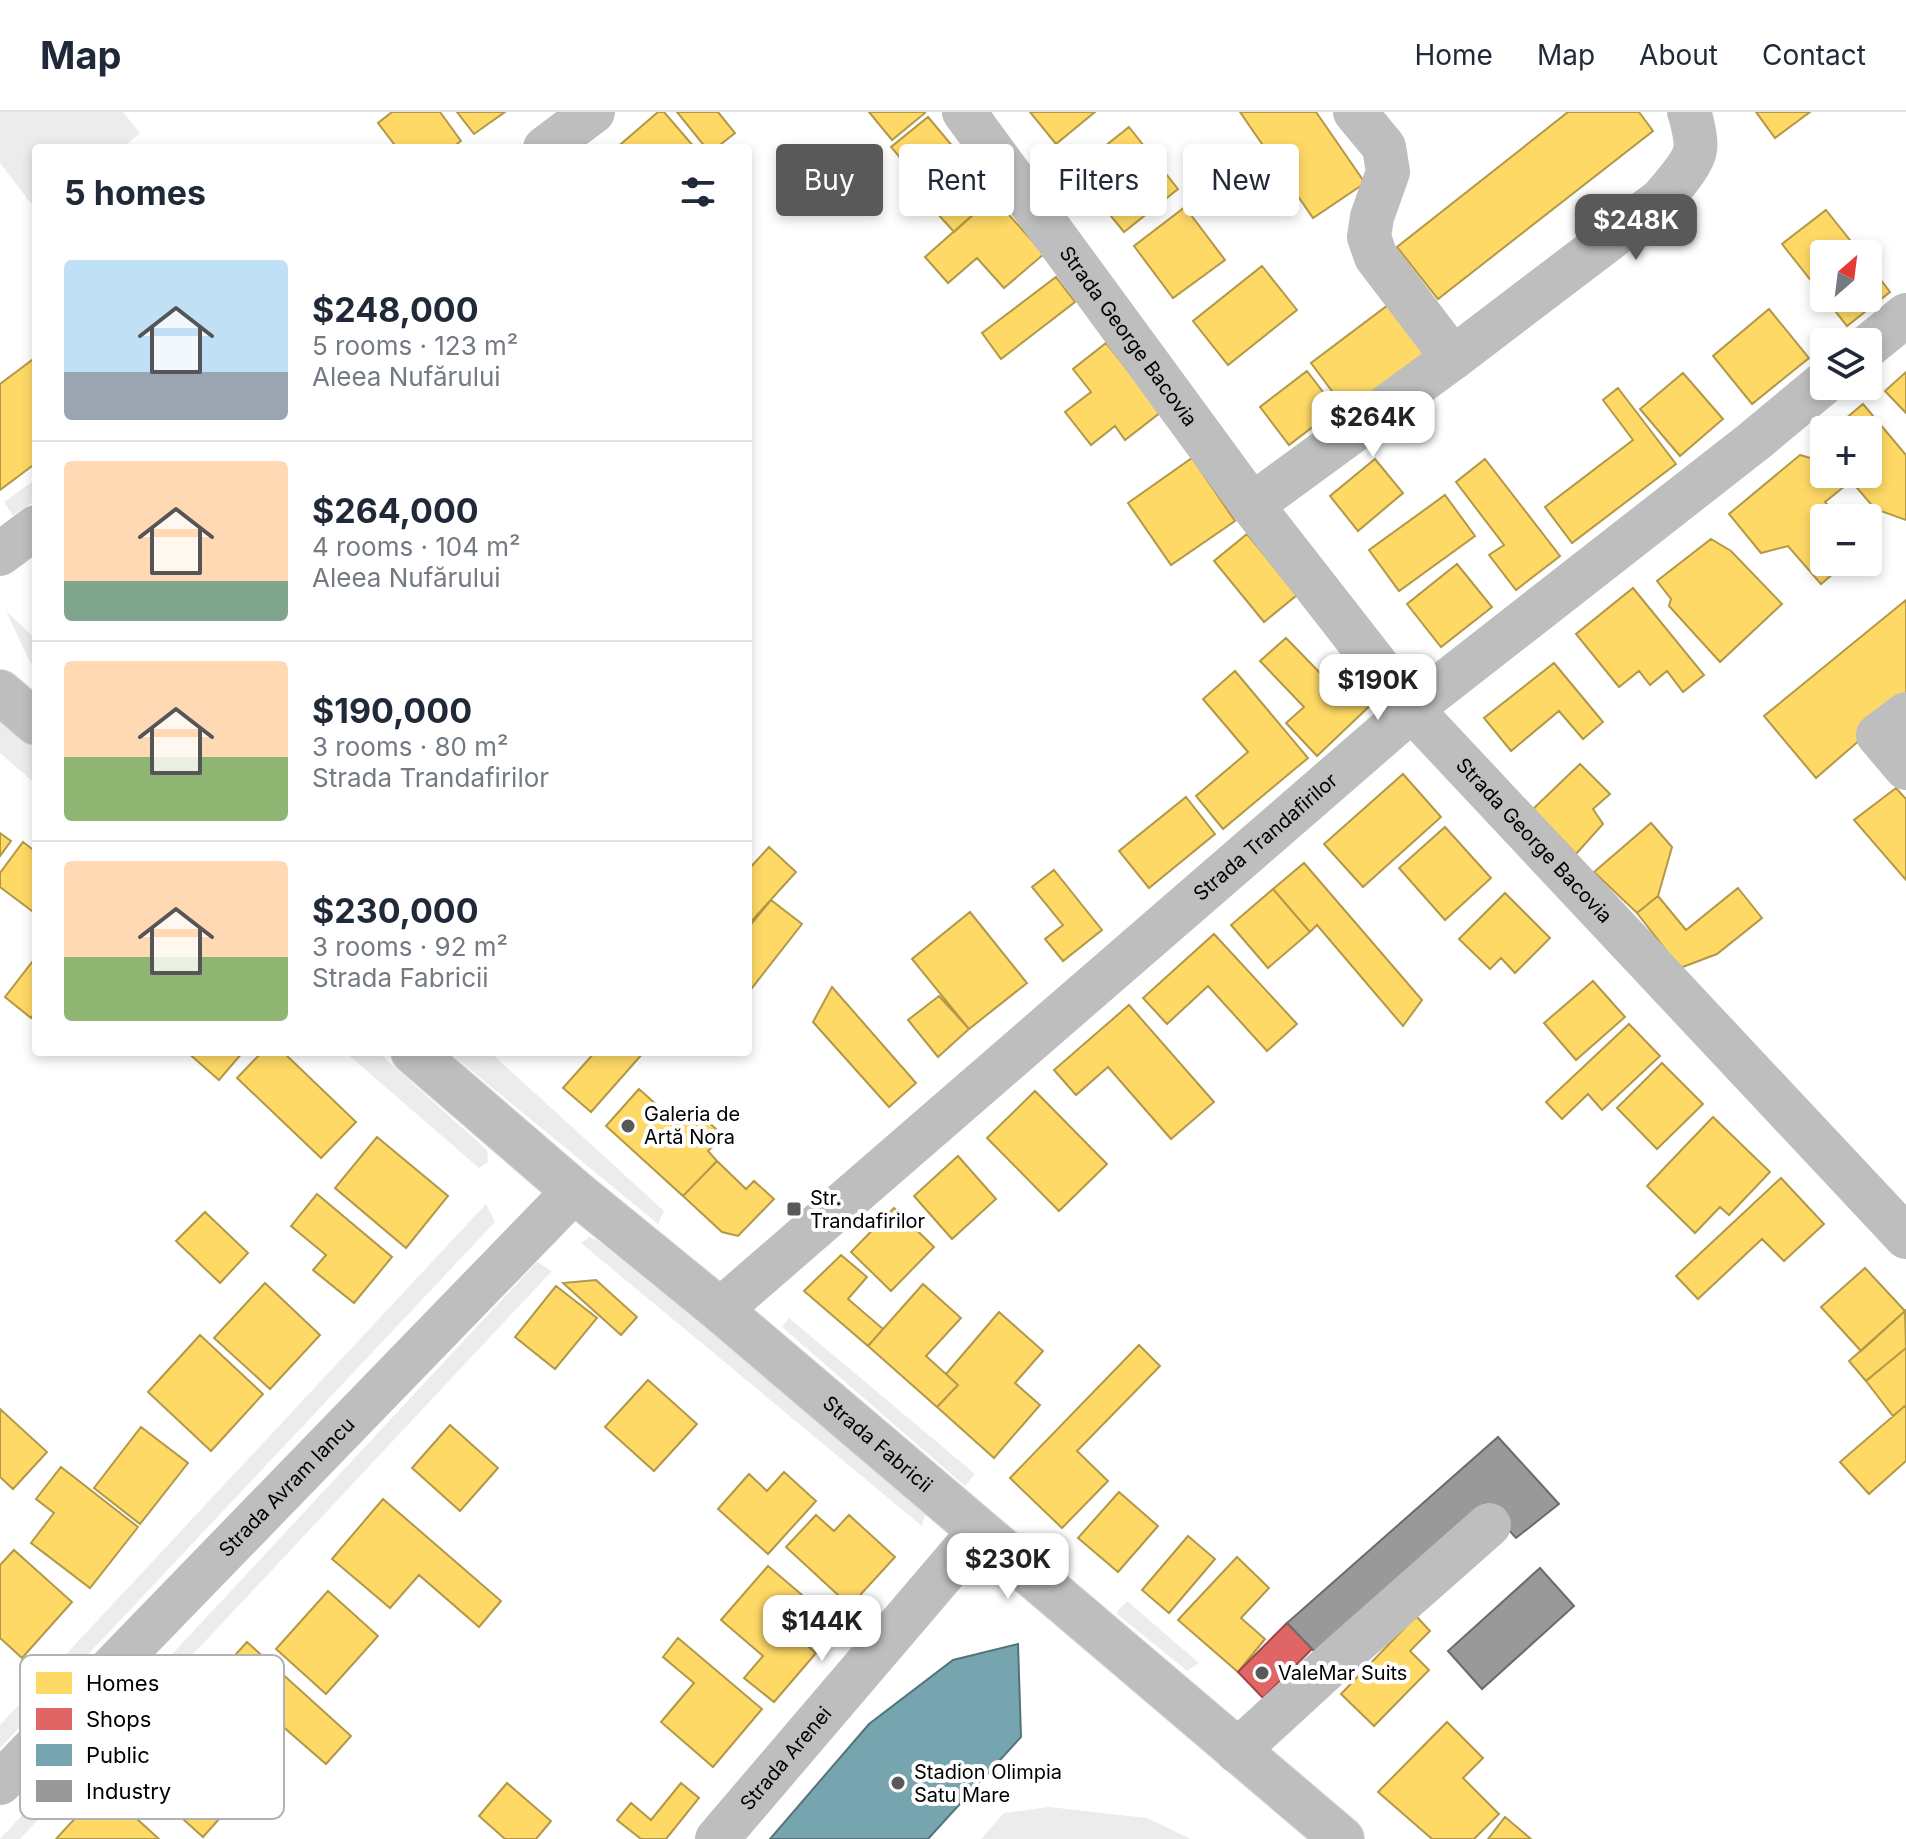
<!DOCTYPE html>
<meta charset="utf-8">
<style>
:root{--surface:#fff;--page:#f6f6f7;--text:#1f2937;--muted:#747a83;--line:#e0e1e3;--accent:#595959}
body{margin:0;font-family:Inter,sans-serif;background:var(--page);color:var(--text);height:100vh;display:flex;flex-direction:column;font-size:30px;white-space:nowrap}
*{box-sizing:border-box;margin:0}
p{font-size:26px;color:var(--muted)}
.icon{flex:none;width:44px;height:44px;fill:none;stroke:currentColor;stroke-width:2;stroke-linecap:round;stroke-linejoin:round}
.map{position:relative;flex:1;overflow:hidden}
.side{position:absolute;left:32px;top:32px;width:720px;height:912px;display:flex;flex-direction:column;background:var(--surface);border-radius:8px;box-shadow:0 4px 12px #0003}
.side>*{flex:none}
.hud{position:absolute;left:776px;top:32px;width:760px;height:72px;display:flex;gap:16px}
.needle{width:52px;rotate:28deg}
.controls{position:absolute;left:1810px;top:128px;display:grid;gap:16px}
.controls a{display:grid;place-items:center;width:72px;height:72px;border-radius:8px;background:var(--surface);box-shadow:0 4px 12px #0003;font-size:40px}
.price{position:absolute;translate:-50% -68px;padding:0 18px;border-radius:16px;background:#fff;color:#222;font-size:26px;line-height:52px;filter:drop-shadow(0 2px 4px #0008)}
.price::after{content:'';position:absolute;left:50%;top:48px;width:24px;height:18px;margin-left:-12px;background:inherit;clip-path:polygon(0 0,100% 0,50% 100%)}
.price.active{background:var(--accent);color:#fff}
ul{padding:0;list-style:none}
li{display:flex;align-items:center;gap:24px;height:200px;padding:0 32px}
li+li{border-top:2px solid var(--line)}
li span{display:grid;place-items:center;flex:none;width:224px;height:160px;border-radius:8px;color:#555}
li>.icon{margin-inline-start:auto}
span .icon{width:96px;height:96px;fill:#fffc;stroke-width:1}
li b{font-size:34px}
h2{display:flex;justify-content:space-between;align-items:center;height:96px;padding:0 32px;font-size:34px}
.tag{padding:0 28px;border-radius:8px;background:var(--surface);box-shadow:0 4px 12px #0003;font-size:28px;line-height:72px}
.tag.active{background:var(--accent);color:#fff}
header{display:flex;align-items:center;gap:48px;box-sizing:border-box;height:112px;padding:0 40px;background:var(--surface);border-bottom:2px solid var(--line)}
header strong{font-size:38px}
nav{display:flex;gap:44px;margin-inline-start:auto;font-size:28px}
.map>svg:first-child{display:block}
</style>
<header>
<strong>Map</strong>
<nav><a>Home</a><a>Map</a><a>About</a><a>Contact</a></nav>
</header>
<div class="map">
<svg width="1906" height="1727" viewBox="0 0 1906 1727">
<rect width="100%" height="100%" fill="#fff"/>
<!-- green -->
<path fill="#ececec" d="M0,0h123l17,21 -18,15h-86v62l-36,-47z
M36,367v21l-23,16 -9,-14z
M6,499l30,28v28l-6,-5z
M0,601l36,32v39l-36,-31z
M345,940h33l109,98 1,12 -9,6z
M449,940h41l174,159 -6,13z
M486,1092l9,18 -495,526v-23z
M589,1125l8,3 323,261 5,13 -3,12 -341,-283z
M537,1150l15,9 -532,568h-20z
M789,1206l186,156 -10,12 -183,-159z
M1127,1489l72,62 -12,8 -71,-58z
M1049,1695l98,11 44,21h-210l23,-26z"/>
<!-- homes -->
<path fill="#ffd966" stroke="#b29847" stroke-width="2" d="M392,0h48l21,29 -10,7h-54l-19,-25z
M457,0h48l-31,22z
M658,0h6l31,36h-71l-3,-4z
M677,0h41l17,21 -19,15h-10z
M869,0h55l1,1 -33,27z
M1030,0h65l-39,32z
M1240,0h76l49,71 -52,35z
M1568,0h71l14,19 -215,168 -41,-52z
M1756,0h54l-35,26z
M928,5l27,32 -37,30 -27,-32z
M1129,15l49,62 -54,43 -50,-61z
M958,46l35,39 -39,35 -36,-40z
M993,85l51,57 -40,34 -27,-30 -29,25 -23,-26z
M1185,95l40,53 -52,38 -39,-52z
M1826,98l35,44h-37v43l-42,-53z
M1868,151l22,29 -43,34 -22,-28h43z
M1262,154l35,44 -69,55 -35,-44z
M1056,165l19,25 -74,57 -19,-26z
M1392,190l41,55 -81,61 -41,-55z
M1769,197l40,49 -57,46 -39,-48z
M1106,231l55,69 -36,28 -10,-14 -24,19 -26,-33 26,-20 -18,-23z
M36,245v106l-36,27v-106z
M1307,259l29,38 -47,36 -29,-38z
M1906,260v41l-21,-22z
M1683,261l40,46 -43,37 -40,-47z
M1618,276l58,76 -104,79 -27,-36 88,-67 -30,-40z
M1863,292l43,51v65l-31,-11 -30,-35h23v-44h-36z
M1800,343l24,7v12h10l11,12 -20,16 14,16h-15v44h23l-26,22 -33,-38 -27,7 -32,-39z
M1192,346l43,63 -64,44 -43,-62z
M1375,347l28,34 -45,38 -28,-35z
M1485,347l75,97 -44,34 -27,-35 15,-10 -48,-63z
M1445,383l30,41 -76,55 -30,-41z
M1247,422l50,61 -33,27 -50,-61z
M1711,427l20,12 51,53 -62,58 -51,-56 2,-7 -14,-18z
M1457,452l35,43 -51,40 -34,-43z
M1633,476l71,87 -21,17 -16,-21 -17,14 -11,-14 -20,16 -43,-53z
M1906,488v100l-90,78 -52,-62z
M1286,526l39,40 16,-15 35,37 -59,56 -31,-33 18,-16 -44,-46z
M1554,551l49,59 -20,17 -24,-28 -48,40 -27,-33z
M1235,559l73,87 -85,71 -27,-33 52,-44 -45,-53z
M1580,652l30,30 -17,15 10,15 -27,30 -43,-45z
M1403,662l38,43 -78,70 -39,-43z
M1896,676l10,11v81l-52,-60z
M1186,685l29,37 -66,54 -30,-37z
M1651,711l21,24 -14,49 -21,17 -43,-41z
M1445,715l46,51 -46,42 -46,-52z
M0,721l11,8 -11,15z
M23,730l13,10v62l-36,-27v-14z
M769,735l27,25 -48,53v-55z
M1304,751l118,137 -19,26 -86,-101 -7,7 -37,-43z
M1054,758l48,60 -39,31 -18,-22 18,-14 -31,-38z
M1738,776l24,30 -45,36 -37,14 -43,-55 21,-17 28,34z
M1273,777l37,43 -42,36 -37,-43z
M1505,781l45,45 -35,35 -14,-15 -11,11 -31,-30z
M771,788l31,24 -54,69v-65z
M970,800l57,71 -58,46 -57,-70z
M1214,822l83,90 -30,27 -59,-65 -41,38 -24,-26z
M36,845v54l-5,7 -26,-21z
M1593,869l32,36 -49,43 -32,-37z
M832,875l84,96 -27,24 -76,-85z
M939,884l30,33 -31,28 -30,-37z
M1129,893l85,97 -43,37 -63,-72 -32,28 -22,-25z
M1629,912l31,32 -58,54 -14,-16 -26,25 -16,-17z
M187,940h56l-24,28z
M262,940h21l73,70 -35,36 -84,-80z
M595,940h49l-53,60 -28,-24z
M1662,951l41,41 -46,45 -40,-41z
M639,977l39,35 14,-16 31,27 -15,16 9,10 -34,35 -77,-70z
M1035,979l72,73 -48,47 -72,-73z
M1713,1005l57,55 -41,43 -9,-8 -25,26 -48,-47z
M377,1025l71,59 -42,52 -71,-60z
M958,1044l38,43 -44,40 -38,-43z
M717,1049l29,28 8,-8 20,18 -36,37 -16,-4 -39,-36z
M1781,1066l43,46 -40,37 -22,-22 -64,60 -22,-23z
M317,1082l75,63 -38,46 -41,-33 13,-15 -35,-29z
M894,1096l40,39 -43,44 -40,-39z
M205,1100l43,41 -28,30 -44,-42z
M841,1143l26,22 -19,22 35,30 -15,17 -64,-55z
M1865,1156l40,43 -44,40 -40,-44z
M596,1168l41,37 -16,18 -58,-52z
M265,1171l55,52 -50,54 -56,-51z
M923,1172l38,34 -35,38 32,29 -21,22 -69,-61z
M556,1174l41,32 -42,51 -40,-32z
M1905,1199l1,37 -40,33 -17,-20z
M999,1200l44,39 -28,32 25,22 -46,53 -57,-51 21,-22 -12,-11z
M200,1223l63,59 -52,57 -63,-59z
M1139,1233l21,21 -83,85 31,30 -46,47 -52,-50z
M1906,1236v57l-13,11 -27,-35z
M648,1268l49,44 -43,47 -49,-44z
M1906,1293v56l-37,33 -29,-32z
M0,1297l47,43 -34,37 -13,-12z
M450,1313l48,43 -38,43 -48,-43z
M141,1315l47,36 -48,61 -46,-36z
M61,1355l77,60 -48,61 -59,-45 23,-30 -18,-14z
M784,1360l32,29 -48,53 -50,-45 31,-35 18,17z
M1119,1380l39,34 -40,46 -40,-34z
M383,1387l118,102 -22,26 -60,-52 -29,33 -58,-49z
M816,1403l18,16 15,-16 46,42 -45,49 -64,-59z
M1188,1424l27,23 -46,54 -27,-23z
M14,1438l58,52 -50,56 -22,-20v-73z
M1237,1445l32,31 -28,30 24,21 -27,33 -60,-52z
M768,1454l40,34 -23,27 31,26 -42,49 -30,-24 19,-22 -42,-36z
M328,1479l50,45 -52,58 -50,-45z
M1416,1504l14,15 -20,20 19,19 -55,56 -33,-32z
M678,1526l84,71 -49,58 -52,-45 33,-39 -31,-26z
M247,1530l104,94 -25,28 -45,-39 -24,27 -60,-55z
M1447,1610l36,36 -20,20 36,36 -25,25h-42l-54,-47z
M175,1617l69,62 -41,46 -69,-62z
M507,1671l44,38 -15,18h-31l-26,-23z
M681,1671l18,15 -33,41h-25l-24,-19 14,-17 20,17z
M103,1676l56,51h-103z
M1505,1705l26,22h-43z"/>
<!-- shops -->
<path fill="#e06666" stroke="#9d4747" stroke-width="2" d="M1287,1511l26,25 -50,50 -25,-26z"/>
<!-- public -->
<path fill="#76a5af" stroke="#53747a" stroke-width="2" d="M1018,1532l3,93 -93,102h-158l99,-115 84,-64z"/>
<!-- industry -->
<path fill="#999" stroke="#6b6b6b" stroke-width="2" d="M1498,1325l61,67 -43,34 -31,-34 -168,150 -30,-31z
M1540,1456l34,38 -92,83 -34,-38z"/>
<g fill="none" stroke-linecap="round" stroke-linejoin="round">
<defs>
<g id="major">
<path d="M0,580l36,31"/>
<path id="s5" d="M413,940l161,139 146,119 622,529"/>
</g>
</defs>
<!-- major casing -->
<use href="#major" stroke="#dbdbdb" stroke-width="46"/>
<!-- minor -->
<g stroke="#bebebe" stroke-width="44">
<path id="s1" d="M964,0l288,393 160,205 494,527"/>
<path d="M1355,0l29,35 4,25 -16,45 -3,20 7,20 77,101"/>
<path d="M545,36l48,-36"/>
<path d="M1868,234l38,-31"/>
<path d="M1252,393l201,-147 209,-159c9,-11 31,-35 33,-49 2,-9 -3,-30 -6,-38"/>
<path d="M0,442l36,-27"/>
<path d="M1906,602l-28,21 28,33"/>
<path id="s2" d="M720,1198l708,-614 325,-254 71,-59"/>
<path d="M1237,1639l98,-90 154,-136"/>
<path id="s3" d="M0,1671l574,-592"/>
<path id="s4" d="M717,1727l262,-307"/>
</g>
<!-- major -->
<use href="#major" stroke="#bebebe" stroke-width="44"/>
</g>
<!-- markers -->
<g fill="#595959" stroke="#fff" stroke-width="3">
<circle cx="628" cy="1014" r="8"/>
<rect x="786" y="1089" width="16" height="16" rx="4"/>
<circle cx="1262" cy="1561" r="8"/>
<circle cx="898" cy="1671" r="8"/>
</g>
<g text-anchor="middle" stroke-width="8" stroke-linejoin="round" paint-order="stroke">
<!-- street labels -->
<g font-size="20" fill="#000" stroke="#fff">
<text dy="7" stroke="none"><textPath href="#s1" startOffset="278">Strada George Bacovia</textPath></text>
<text dy="7" stroke="none"><textPath href="#s2" startOffset="722">Strada Trandafirilor</textPath></text>
<text dy="7" stroke="none"><textPath href="#s1" startOffset="926">Strada George Bacovia</textPath></text>
<text dy="7" stroke="none"><textPath href="#s5" startOffset="608">Strada Fabricii</textPath></text>
<text dy="7" stroke="none"><textPath href="#s3" startOffset="412">Strada Avram Iancu</textPath></text>
<text dy="7" stroke="none"><textPath href="#s4" startOffset="106">Strada Arenei</textPath></text>
</g>
<!-- poi labels -->
<g font-size="20" fill="#000" stroke="#fff" text-anchor="start">
<text x="644" y="1009">Galeria de<tspan x="644" dy="23">Artă Nora</tspan></text>
<text x="810" y="1093">Str.<tspan x="810" dy="23">Trandafirilor</tspan></text>
<text x="1278" y="1568">ValeMar Suits</text>
<text x="914" y="1667">Stadion Olimpia<tspan x="914" dy="23">Satu Mare</tspan></text>
</g>
</g>
<!-- legend -->
<rect x="20" y="1543" width="264" height="164" rx="12" fill="#fff" stroke="#b2b2b2" stroke-width="2"/>
<rect x="36" y="1560" width="36" height="22" fill="#ffd966"/>
<rect x="36" y="1596" width="36" height="22" fill="#e06666"/>
<rect x="36" y="1632" width="36" height="22" fill="#76a5af"/>
<rect x="36" y="1668" width="36" height="22" fill="#999"/>
<g font-size="22" fill="#000">
<text x="86" y="1579">Homes</text>
<text x="86" y="1615">Shops</text>
<text x="86" y="1651">Public</text>
<text x="86" y="1687">Industry</text>
</g>
</svg>
<div class="controls">
<a><svg class="needle" viewBox="-14 -14 28 28"><path d="M0-13l5 13h-10z" fill="#e53935"/><path d="M0 13l5-13h-10z" fill="#747a83"/></svg></a>
<a><svg class="icon" aria-label="layers" viewBox="0 0 24 24"><path d="M12 4l9 5-9 5-9-5zM3 14l9 5 9-5"/></svg></a>
<a>+</a>
<a>−</a>
</div>
<b class="price active" style="left:1636px;top:150px">$248K</b>
<b class="price" style="left:1373px;top:347px">$264K</b>
<b class="price" style="left:1378px;top:610px">$190K</b>
<b class="price" style="left:1008px;top:1489px">$230K</b>
<b class="price" style="left:822px;top:1551px">$144K</b>
<div class="hud">
<a class="tag active">Buy</a>
<a class="tag">Rent</a>
<a class="tag">Filters</a>
<a class="tag">New</a>
</div>
<section class="side">
<h2>5 homes<svg class="icon" aria-label="filters" viewBox="0 0 24 24"><path d="M4 7h16M4 17h16"/><circle cx="9" cy="7" r="2"/><circle cx="15" cy="17" r="2"/></svg></h2>
<ul>
<li><span style="background:linear-gradient(#bfe0f5 70%,#9aa5b1 0)"><svg class="icon" aria-label="home" viewBox="0 0 24 24"><path d="M3 11l9-7 9 7M6 9v11h12V9"/></svg></span><div><b>$248,000</b><p>5 rooms · 123 m²</p><p>Aleea Nufărului</p></div></li>
<li><span style="background:linear-gradient(#ffd9b3 75%,#7fa58c 0)"><svg class="icon" aria-label="home" viewBox="0 0 24 24"><path d="M3 11l9-7 9 7M6 9v11h12V9"/></svg></span><div><b>$264,000</b><p>4 rooms · 104 m²</p><p>Aleea Nufărului</p></div></li>
<li><span style="background:linear-gradient(#ffd9b3 60%,#8fb573 0)"><svg class="icon" aria-label="home" viewBox="0 0 24 24"><path d="M3 11l9-7 9 7M6 9v11h12V9"/></svg></span><div><b>$190,000</b><p>3 rooms · 80 m²</p><p>Strada Trandafirilor</p></div></li>
<li><span style="background:linear-gradient(#ffd9b3 60%,#8fb573 0)"><svg class="icon" aria-label="home" viewBox="0 0 24 24"><path d="M3 11l9-7 9 7M6 9v11h12V9"/></svg></span><div><b>$230,000</b><p>3 rooms · 92 m²</p><p>Strada Fabricii</p></div></li>
</ul>
</section>
</div>
